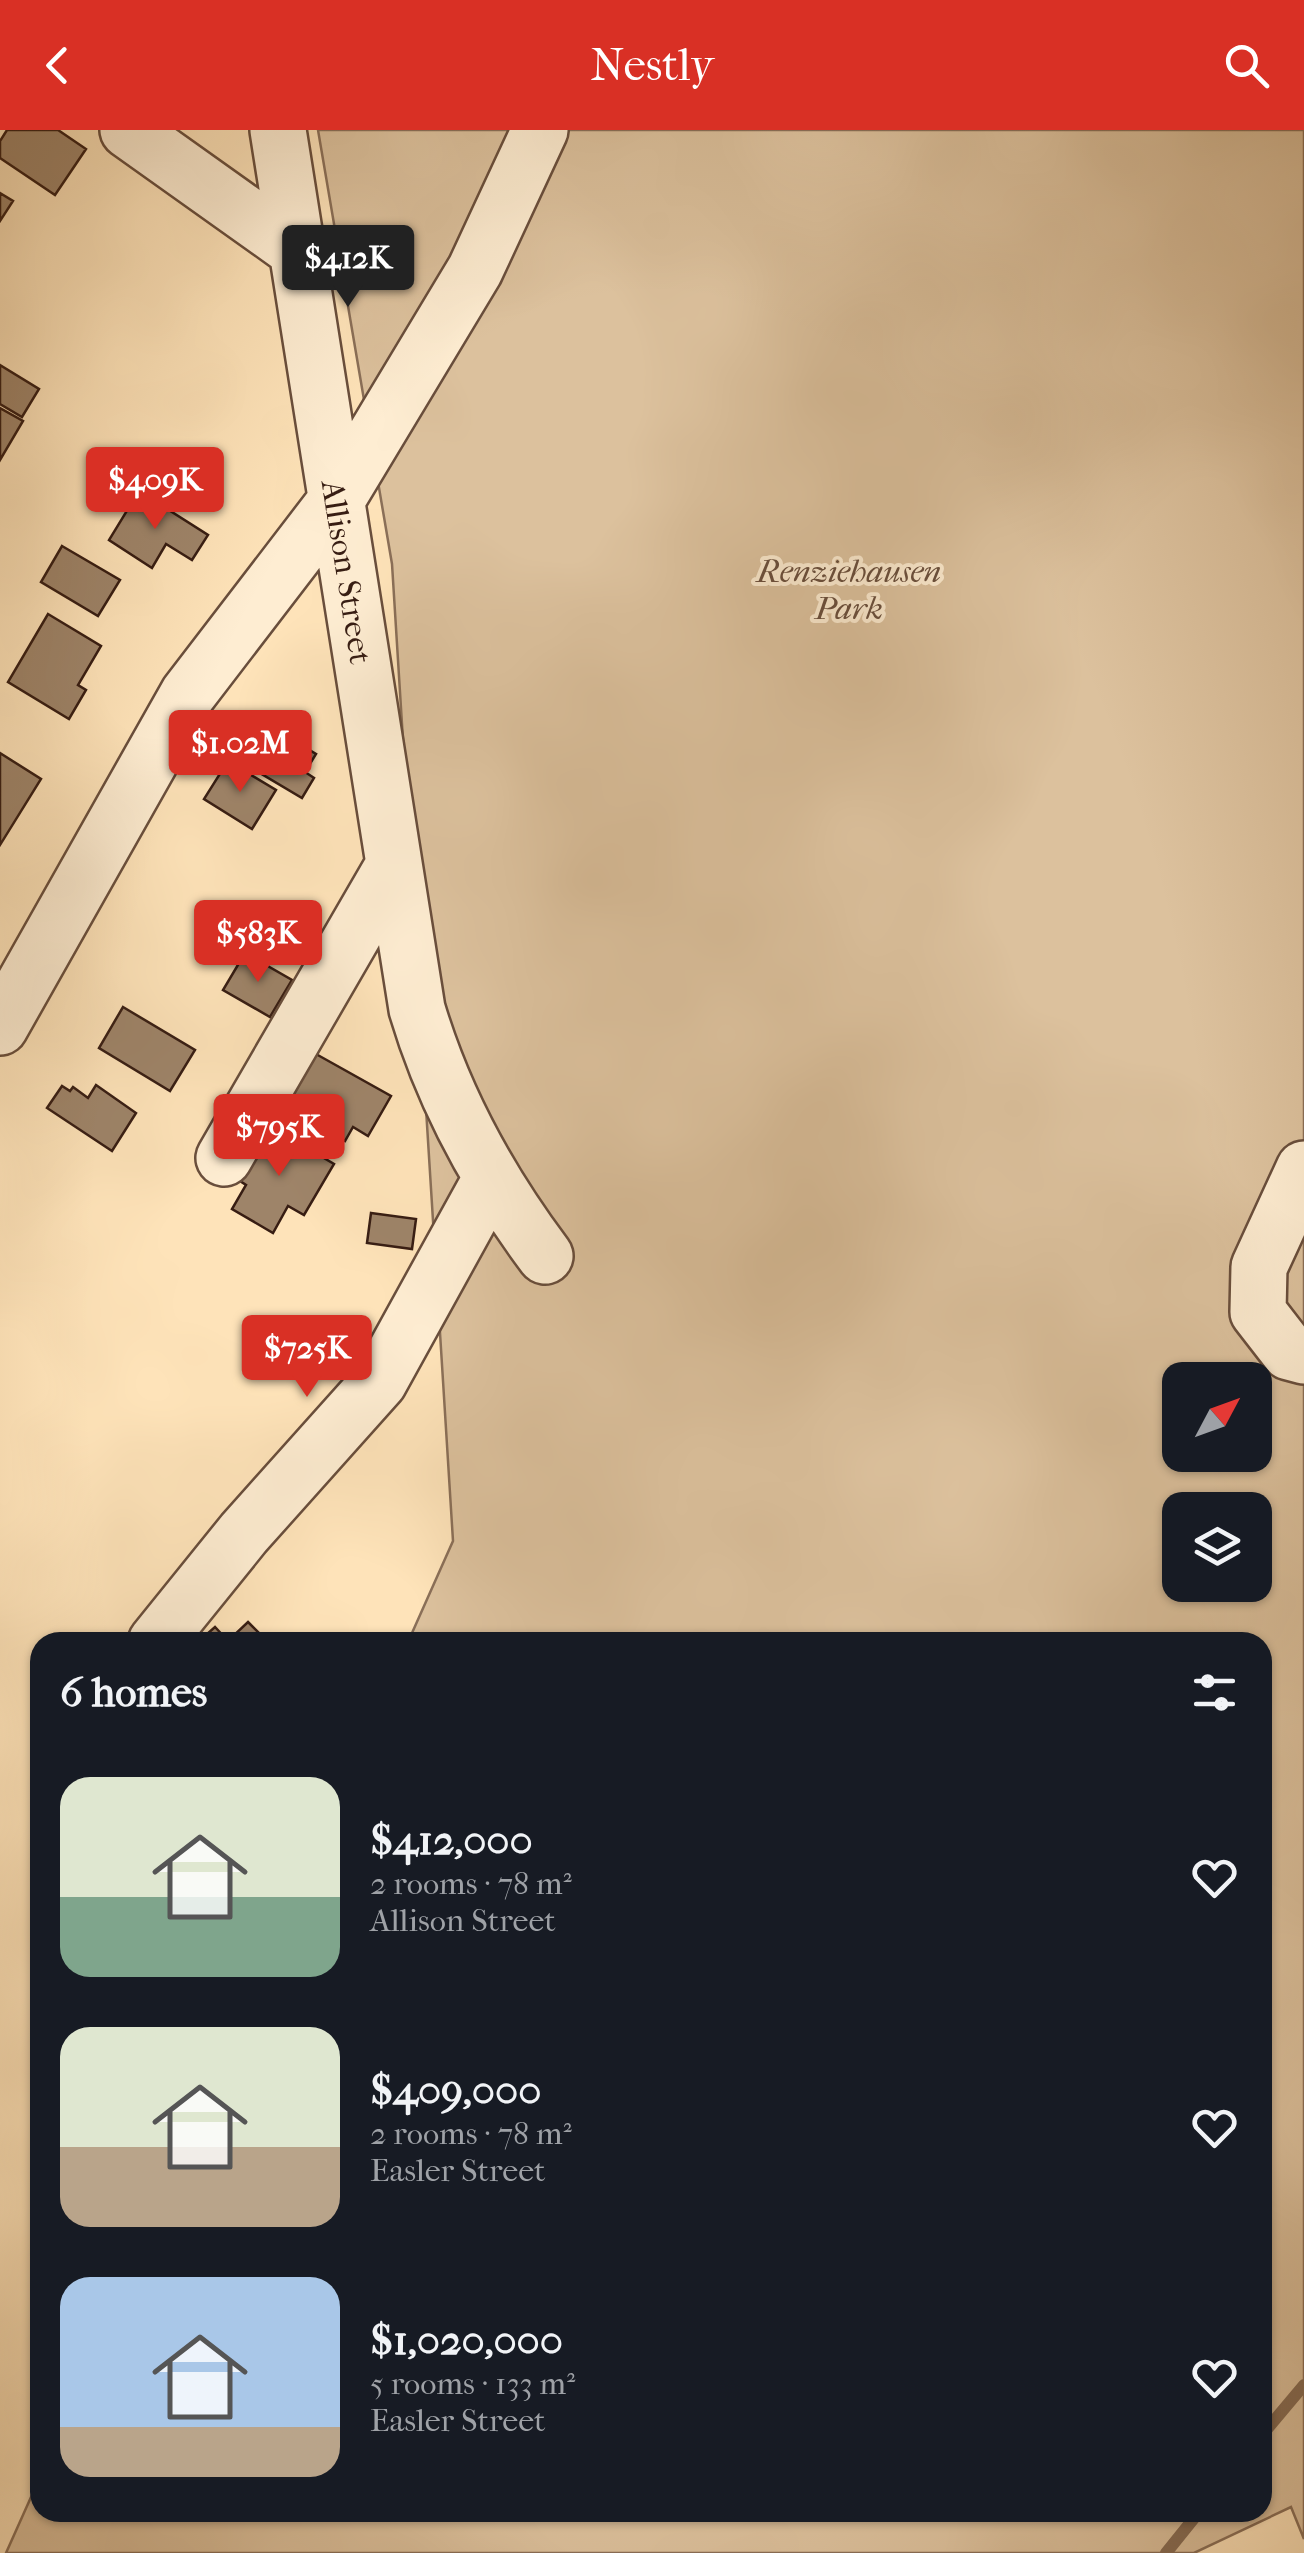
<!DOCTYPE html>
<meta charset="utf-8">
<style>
:root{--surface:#171b24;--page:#242831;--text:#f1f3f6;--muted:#9ea1a6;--accent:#d93025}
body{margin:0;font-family:"IM FELL French Canon",serif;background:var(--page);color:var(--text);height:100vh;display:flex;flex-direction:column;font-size:38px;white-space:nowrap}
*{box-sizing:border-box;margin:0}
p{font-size:32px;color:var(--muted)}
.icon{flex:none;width:55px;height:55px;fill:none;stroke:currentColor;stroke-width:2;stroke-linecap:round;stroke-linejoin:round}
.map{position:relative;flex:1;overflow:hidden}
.drawer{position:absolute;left:30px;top:1502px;width:1242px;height:890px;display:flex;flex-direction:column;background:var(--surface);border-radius:30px;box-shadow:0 2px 8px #0004}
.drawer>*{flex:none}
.needle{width:65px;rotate:49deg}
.controls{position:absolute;left:1162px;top:1232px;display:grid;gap:20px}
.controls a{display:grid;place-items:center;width:110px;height:110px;border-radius:20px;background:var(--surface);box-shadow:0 2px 8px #0004;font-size:50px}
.price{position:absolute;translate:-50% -85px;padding:0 22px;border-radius:10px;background:var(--accent);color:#fff;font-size:32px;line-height:65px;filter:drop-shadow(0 2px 5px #0008)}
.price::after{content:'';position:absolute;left:50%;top:60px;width:30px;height:22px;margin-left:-15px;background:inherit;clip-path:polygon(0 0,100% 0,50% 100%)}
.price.current{background:#222;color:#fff}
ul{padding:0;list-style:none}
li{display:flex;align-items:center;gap:30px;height:250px;padding:0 30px}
li span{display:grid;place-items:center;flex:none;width:280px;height:200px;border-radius:30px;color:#555}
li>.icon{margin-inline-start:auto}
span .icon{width:120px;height:120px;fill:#fffc;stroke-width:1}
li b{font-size:42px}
h2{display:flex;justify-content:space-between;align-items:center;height:120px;padding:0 30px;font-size:42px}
header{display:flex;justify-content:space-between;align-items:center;height:130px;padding:0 30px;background:var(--accent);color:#fff;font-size:45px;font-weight:600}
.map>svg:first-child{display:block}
</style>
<header><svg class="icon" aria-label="back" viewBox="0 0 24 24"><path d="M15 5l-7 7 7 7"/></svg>Nestly<svg class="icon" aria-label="search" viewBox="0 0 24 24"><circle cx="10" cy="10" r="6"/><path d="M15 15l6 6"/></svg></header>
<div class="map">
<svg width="1304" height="2423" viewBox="0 0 1304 2423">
<rect width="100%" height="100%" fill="#fee3b9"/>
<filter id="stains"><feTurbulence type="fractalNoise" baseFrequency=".002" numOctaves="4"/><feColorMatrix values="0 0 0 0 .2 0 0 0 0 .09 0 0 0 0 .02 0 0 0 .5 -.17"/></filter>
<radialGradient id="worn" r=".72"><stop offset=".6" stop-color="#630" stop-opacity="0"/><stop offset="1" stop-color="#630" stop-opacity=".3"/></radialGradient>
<!-- green -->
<path fill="#dcc19d" stroke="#8a6f58" stroke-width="2.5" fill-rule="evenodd" d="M318,0h986v2409l-13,-32 -97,46h-1188l34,-76v35h1222v-870h-854l45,-101 -61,-977zM1180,1250h75v75h-75zM1180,1380h75v75h-75z"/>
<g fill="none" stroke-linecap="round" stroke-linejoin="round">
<!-- stream -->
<path stroke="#866c55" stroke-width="12" d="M1262,2305l42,-50
M1166,2423l33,-41"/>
</g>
<!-- building -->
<path fill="#9e8469" stroke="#371d13" stroke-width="2.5" d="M7,0h51l28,19 -31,46 -55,-37v-17z
M0,63l13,8 -13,20z
M0,235l39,24 -17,28 -22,-13z
M0,278l23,13 -23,39z
M139,361l69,44 -16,25 -26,-16 -14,24 -43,-28z
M62,416l58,34 -22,36 -57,-34z
M48,484l53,32 -23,39 8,5 -17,29 -61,-37z
M235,590l47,28 7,-10 27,16 -11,18 9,6 -12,20 -84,-50z
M0,623l41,26 -41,66z
M228,631l48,29 -24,39 -48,-30z
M245,823l47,27 -22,37 -47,-27z
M123,877l72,43 -25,41 -71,-43z
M307,919l84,47 -23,40 -15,-9 -8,14 -68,-38z
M96,955l40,28 -24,38 -65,-43 15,-22 8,5 3,-4 15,11z
M266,994l68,40 -30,51 -16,-9 -15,27 -41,-24 14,-24 -12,-8z
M371,1083l45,6 -4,30 -45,-6z
M248,1492l20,20h-70l17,-15 13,14z"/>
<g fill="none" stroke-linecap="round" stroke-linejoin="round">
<defs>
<path id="minor" d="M128,0l167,119
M278,0l139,879c27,91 71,171 128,247
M0,897l188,-333 148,-193 139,-231 65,-140
M224,1028l168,-290
M1304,1039l-45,98 -1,45 31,40 15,4
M156,1512l88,-109 135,-151 113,-205"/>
</defs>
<!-- minor casing -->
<use href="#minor" stroke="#694e3c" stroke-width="60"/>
<!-- minor -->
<use href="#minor" stroke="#feedd2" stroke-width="55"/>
</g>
<g text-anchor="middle" stroke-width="8" stroke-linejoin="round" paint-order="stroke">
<!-- park labels -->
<g font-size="32" font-style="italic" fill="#694e3c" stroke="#feedd2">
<text x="849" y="452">Renziehausen<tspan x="849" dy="37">Park</tspan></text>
</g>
<!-- street labels -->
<g font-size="32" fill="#371d13" stroke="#feedd2">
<text transform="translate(347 442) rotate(81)" y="11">Allison Street</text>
</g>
</g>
<rect width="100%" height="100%" filter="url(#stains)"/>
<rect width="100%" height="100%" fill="url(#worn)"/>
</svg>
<div class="controls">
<a><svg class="needle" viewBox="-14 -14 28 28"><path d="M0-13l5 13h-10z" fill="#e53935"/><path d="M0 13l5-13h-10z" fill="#9ea1a6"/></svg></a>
<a><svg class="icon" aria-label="layers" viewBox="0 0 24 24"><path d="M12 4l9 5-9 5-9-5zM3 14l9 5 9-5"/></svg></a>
</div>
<b class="price current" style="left:348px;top:180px">$412K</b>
<b class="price" style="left:155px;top:402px">$409K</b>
<b class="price" style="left:240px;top:665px">$1.02M</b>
<b class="price" style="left:258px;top:855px">$583K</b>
<b class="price" style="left:279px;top:1049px">$795K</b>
<b class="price" style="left:307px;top:1270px">$725K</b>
<section class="drawer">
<h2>6 homes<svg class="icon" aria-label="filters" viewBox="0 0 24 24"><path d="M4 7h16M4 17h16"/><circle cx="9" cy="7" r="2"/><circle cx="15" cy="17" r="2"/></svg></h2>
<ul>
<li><span style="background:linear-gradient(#dfe7d0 60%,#7fa58c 0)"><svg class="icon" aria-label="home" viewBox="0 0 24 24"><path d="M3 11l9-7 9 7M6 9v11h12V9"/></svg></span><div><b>$412,000</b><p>2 rooms · 78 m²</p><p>Allison Street</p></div><svg class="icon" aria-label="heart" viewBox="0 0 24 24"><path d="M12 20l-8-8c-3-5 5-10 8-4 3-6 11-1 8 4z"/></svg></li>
<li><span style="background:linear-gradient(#dfe7d0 60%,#b9a48a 0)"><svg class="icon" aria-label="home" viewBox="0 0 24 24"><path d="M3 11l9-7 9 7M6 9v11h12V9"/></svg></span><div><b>$409,000</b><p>2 rooms · 78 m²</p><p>Easler Street</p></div><svg class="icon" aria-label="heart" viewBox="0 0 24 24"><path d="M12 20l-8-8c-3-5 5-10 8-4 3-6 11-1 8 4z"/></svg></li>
<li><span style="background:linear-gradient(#a9c7e8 75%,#b9a48a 0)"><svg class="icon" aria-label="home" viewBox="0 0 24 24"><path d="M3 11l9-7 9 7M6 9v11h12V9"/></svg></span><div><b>$1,020,000</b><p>5 rooms · 133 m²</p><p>Easler Street</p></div><svg class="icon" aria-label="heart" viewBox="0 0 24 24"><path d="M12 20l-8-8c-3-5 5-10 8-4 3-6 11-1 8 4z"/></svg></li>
</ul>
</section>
</div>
